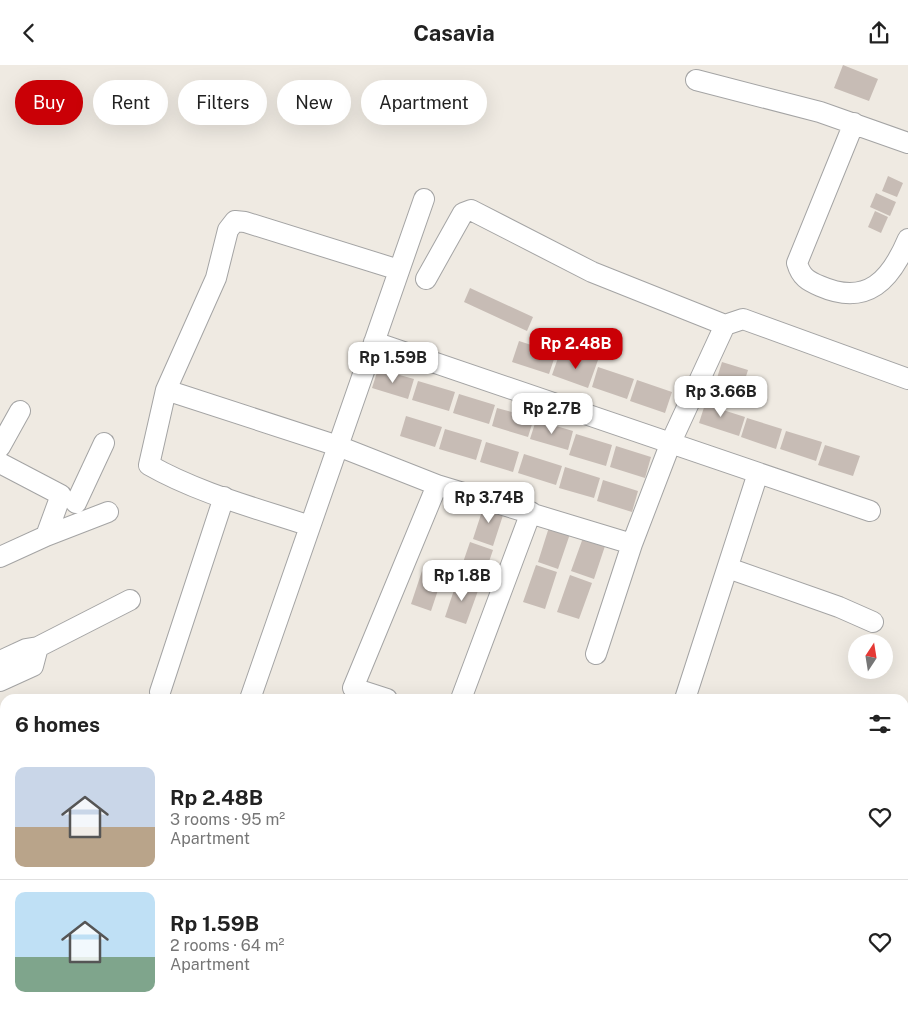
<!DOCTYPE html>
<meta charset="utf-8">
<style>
:root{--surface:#fff;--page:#f2f2f2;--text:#222;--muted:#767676;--line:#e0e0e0;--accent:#ca0006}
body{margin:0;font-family:"Public Sans",sans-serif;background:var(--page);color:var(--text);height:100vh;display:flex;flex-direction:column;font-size:19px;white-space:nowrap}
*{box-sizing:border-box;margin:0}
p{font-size:16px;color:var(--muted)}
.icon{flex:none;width:28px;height:28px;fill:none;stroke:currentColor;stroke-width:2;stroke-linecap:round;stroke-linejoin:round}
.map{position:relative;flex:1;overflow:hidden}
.details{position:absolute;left:0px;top:629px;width:909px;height:321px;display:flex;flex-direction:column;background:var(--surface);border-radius:15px 15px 0 0;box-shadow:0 5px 20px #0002}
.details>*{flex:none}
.guide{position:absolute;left:15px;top:15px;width:500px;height:45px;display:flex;gap:10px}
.needle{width:32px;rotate:12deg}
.tools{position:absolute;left:848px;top:569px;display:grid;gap:10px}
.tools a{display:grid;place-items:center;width:45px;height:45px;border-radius:50%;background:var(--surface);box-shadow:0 5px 20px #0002;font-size:25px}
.price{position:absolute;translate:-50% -42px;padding:0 11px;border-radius:10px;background:#fff;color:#222;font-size:16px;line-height:32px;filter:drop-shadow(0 1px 2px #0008)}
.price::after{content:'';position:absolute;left:50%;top:30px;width:15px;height:11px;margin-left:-8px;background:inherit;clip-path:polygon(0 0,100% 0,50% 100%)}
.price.on{background:var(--accent);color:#fff}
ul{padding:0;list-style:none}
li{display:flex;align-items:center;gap:15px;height:125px;padding:0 15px}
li+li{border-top:1px solid var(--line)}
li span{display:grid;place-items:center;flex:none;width:140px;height:100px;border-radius:10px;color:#555}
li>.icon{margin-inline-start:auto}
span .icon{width:60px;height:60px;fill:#fffc;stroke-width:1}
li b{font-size:21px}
h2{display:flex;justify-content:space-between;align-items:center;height:60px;padding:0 15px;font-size:21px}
.pill{padding:0 18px;border-radius:22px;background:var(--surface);box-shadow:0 5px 20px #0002;font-size:18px;line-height:45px}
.pill.on{background:var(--accent);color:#fff}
header{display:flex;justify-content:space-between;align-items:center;height:65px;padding:0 15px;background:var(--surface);font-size:22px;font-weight:700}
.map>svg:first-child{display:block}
</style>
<header><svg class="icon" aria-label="back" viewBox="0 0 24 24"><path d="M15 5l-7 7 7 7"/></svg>Casavia<svg class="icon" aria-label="share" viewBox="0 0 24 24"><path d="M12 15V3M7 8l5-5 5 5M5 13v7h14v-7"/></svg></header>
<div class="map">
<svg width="908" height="949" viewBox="0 0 908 949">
<rect width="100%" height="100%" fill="#efeae2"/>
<!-- building -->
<path fill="#c7bcb5" d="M843,0l35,14 -9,22 -35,-13z
M888,111l15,7 -6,14 -15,-6z
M876,128l20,9 -6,14 -20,-9z
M875,146l13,6 -7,16 -13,-6z
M470,223l63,29 -6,14 -63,-29z
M519,276l37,12 -7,21 -37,-12z
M579,289l19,6 -10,28 -36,-13 7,-20 18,7z
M722,297l26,8 -10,32 -26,-8z
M598,302l36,12 -7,20 -35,-12z
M378,304l36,10 -6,20 -36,-11z
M637,315l35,12 -7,21 -35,-12z
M418,316l37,11 -6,19 -37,-11z
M459,329l36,11 -6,19 -36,-11z
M707,333l18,6 -2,6 22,7 -6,19 -40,-13z
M497,343l37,10 -6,19 -36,-11z
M406,351l36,11 -7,20 -35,-11z
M747,353l35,11 -6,20 -35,-12z
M536,355l37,11 -5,19 -38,-11z
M445,364l37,11 -6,20 -37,-11z
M786,366l36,11 -6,19 -36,-12z
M576,369l36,11 -6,21 -37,-11z
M486,377l33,10 -6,20 -33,-10z
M825,380l35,11 -7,20 -35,-11z
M616,381l35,11 -6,21 -35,-11z
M524,389l38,12 -6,19 -38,-12z
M565,402l35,11 -6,20 -35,-10z
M603,415l35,11 -6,21 -35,-11z
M485,437l20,7 -12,37 -20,-7z
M550,459l21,7 -13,38 -20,-7z
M584,470l22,8 -12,36 -23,-8z
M470,477l23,8 -12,35 -23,-8z
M536,500l21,7 -12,37 -22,-7z
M423,503l20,7 -12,36 -20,-7z
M570,510l22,8 -13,36 -22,-7z
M457,516l22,7 -13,36 -21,-7z"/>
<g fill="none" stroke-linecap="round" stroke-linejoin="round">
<defs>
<path id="street" d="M696,15l124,32 88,31
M854,58l-57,140c4,14 11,18 23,23 48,21 71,-7 88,-47
M426,214l37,-66 8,-3 121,62 133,53
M374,277l496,169
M166,325l172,56 99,39
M0,382l20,-36
M0,398l61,32 -15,41 -46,21
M76,438l28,-60
M310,461c-54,-18 -112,-33 -161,-61l17,-75 50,-112 12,-48 7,-9 10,1 154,48
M46,471l62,-24
M728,503l111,39 34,15
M596,589l36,-110
M0,596l26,-12 12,-2 92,-47
M0,616l33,-15 5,-19
M160,627l64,-195
M250,634l174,-500
M387,634l-34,-11 84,-203 195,59 39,-102 54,-117 18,-6 165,60
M461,634l70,-187
M685,634l73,-226
M904,656l4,-2
M904,698l4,6
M0,718l5,-2
M0,816l5,-3
M904,903l4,1
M0,917l5,-3
M172,945v4
M374,949l1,-4
M462,949l1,-4
M553,949l1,-4
M648,949l1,-4"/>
</defs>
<!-- street casing -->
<use href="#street" stroke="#a4a4a4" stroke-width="22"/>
<!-- street -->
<use href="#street" stroke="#fff" stroke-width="20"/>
</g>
</svg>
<div class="tools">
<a><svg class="needle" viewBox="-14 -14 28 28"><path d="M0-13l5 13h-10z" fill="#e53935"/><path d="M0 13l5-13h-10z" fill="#767676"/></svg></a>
</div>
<b class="price on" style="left:576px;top:305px">Rp 2.48B</b>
<b class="price" style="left:393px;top:319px">Rp 1.59B</b>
<b class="price" style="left:721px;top:353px">Rp 3.66B</b>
<b class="price" style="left:552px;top:370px">Rp 2.7B</b>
<b class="price" style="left:489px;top:459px">Rp 3.74B</b>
<b class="price" style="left:462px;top:537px">Rp 1.8B</b>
<div class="guide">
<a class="pill on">Buy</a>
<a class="pill">Rent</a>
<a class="pill">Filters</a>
<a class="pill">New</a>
<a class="pill">Apartment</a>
</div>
<section class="details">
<h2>6 homes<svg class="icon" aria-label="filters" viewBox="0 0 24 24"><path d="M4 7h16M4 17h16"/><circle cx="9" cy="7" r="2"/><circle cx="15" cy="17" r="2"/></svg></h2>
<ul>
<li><span style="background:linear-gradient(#c9d6e8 60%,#b9a48a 0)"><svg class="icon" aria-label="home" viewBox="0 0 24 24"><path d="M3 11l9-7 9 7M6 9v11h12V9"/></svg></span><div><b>Rp 2.48B</b><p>3 rooms · 95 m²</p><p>Apartment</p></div><svg class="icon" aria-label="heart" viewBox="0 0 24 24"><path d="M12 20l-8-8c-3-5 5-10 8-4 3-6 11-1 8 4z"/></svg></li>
<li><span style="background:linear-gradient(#bfe0f5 65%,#7fa58c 0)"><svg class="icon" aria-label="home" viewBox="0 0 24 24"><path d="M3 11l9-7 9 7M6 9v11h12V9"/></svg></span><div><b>Rp 1.59B</b><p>2 rooms · 64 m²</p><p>Apartment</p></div><svg class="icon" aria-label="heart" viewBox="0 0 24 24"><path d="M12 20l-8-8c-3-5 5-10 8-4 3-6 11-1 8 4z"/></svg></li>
</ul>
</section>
</div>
